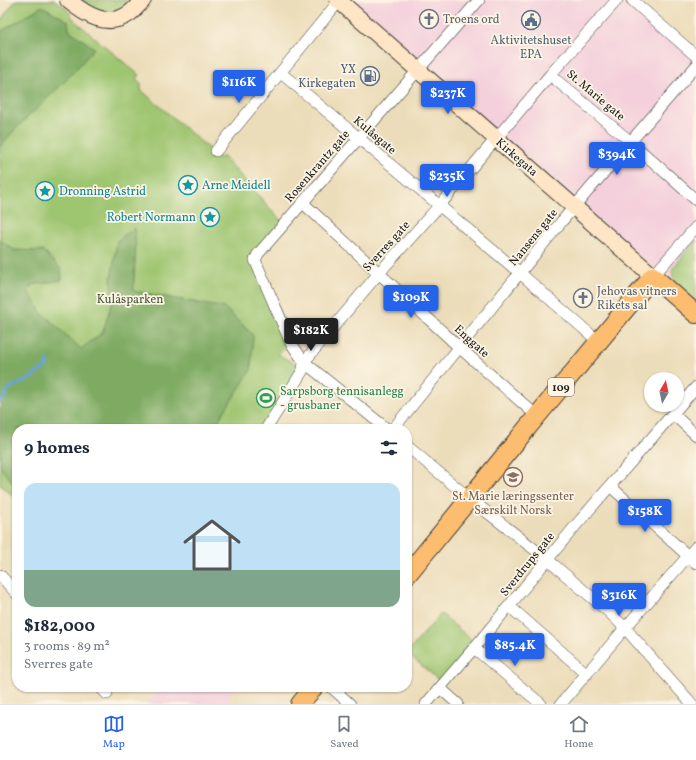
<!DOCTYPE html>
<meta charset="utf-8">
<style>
:root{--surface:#fff;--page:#f2f2f3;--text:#1f2937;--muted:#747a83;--line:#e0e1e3;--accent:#2563eb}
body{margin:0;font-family:Vollkorn,serif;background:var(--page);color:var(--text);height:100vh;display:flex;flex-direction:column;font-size:15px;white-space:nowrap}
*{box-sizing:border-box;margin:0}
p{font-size:13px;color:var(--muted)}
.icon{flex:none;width:22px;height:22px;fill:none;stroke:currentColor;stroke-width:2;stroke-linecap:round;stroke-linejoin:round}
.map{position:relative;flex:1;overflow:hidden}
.sheet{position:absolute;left:12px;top:424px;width:400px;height:268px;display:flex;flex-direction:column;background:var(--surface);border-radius:16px;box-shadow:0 1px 3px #0004}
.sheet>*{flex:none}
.needle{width:26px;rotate:9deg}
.buttons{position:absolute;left:644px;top:372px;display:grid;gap:8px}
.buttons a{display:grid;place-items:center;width:40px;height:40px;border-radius:50%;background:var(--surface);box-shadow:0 1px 3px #0004;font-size:20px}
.price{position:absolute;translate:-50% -34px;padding:0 9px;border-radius:4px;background:var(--accent);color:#fff;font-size:13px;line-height:26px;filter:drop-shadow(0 1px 2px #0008)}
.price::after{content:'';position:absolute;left:50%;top:24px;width:12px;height:9px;margin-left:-6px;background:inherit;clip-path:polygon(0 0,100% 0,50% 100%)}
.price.on{background:#222;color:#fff}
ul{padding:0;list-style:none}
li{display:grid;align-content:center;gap:8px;height:212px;padding:0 12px}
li+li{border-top:1px solid var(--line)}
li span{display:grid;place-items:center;height:124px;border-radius:12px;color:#555}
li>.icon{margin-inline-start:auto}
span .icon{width:72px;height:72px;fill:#fffc;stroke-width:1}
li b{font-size:17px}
h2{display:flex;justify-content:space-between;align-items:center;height:48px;padding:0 12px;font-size:17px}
.tabs{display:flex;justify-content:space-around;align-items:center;height:56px;border-top:1px solid var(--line);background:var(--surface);font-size:11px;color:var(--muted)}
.tabs a{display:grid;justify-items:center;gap:2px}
.tabs .on{color:var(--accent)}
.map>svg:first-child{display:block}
</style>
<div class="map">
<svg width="696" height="704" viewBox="0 0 696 704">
<rect width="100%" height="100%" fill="#fcf5e5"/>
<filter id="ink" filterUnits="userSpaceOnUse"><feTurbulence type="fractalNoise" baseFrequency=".025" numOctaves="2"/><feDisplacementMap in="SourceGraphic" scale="8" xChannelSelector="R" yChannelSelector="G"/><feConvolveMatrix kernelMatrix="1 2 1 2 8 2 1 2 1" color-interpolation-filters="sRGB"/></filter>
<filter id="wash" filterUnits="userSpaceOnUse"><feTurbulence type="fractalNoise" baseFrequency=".012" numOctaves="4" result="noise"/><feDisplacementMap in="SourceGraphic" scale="16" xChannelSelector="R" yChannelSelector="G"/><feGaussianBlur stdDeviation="0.9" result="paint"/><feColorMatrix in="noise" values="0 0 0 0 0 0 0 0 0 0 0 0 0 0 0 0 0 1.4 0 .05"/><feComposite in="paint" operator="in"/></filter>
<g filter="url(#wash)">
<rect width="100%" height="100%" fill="#ecddba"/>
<!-- built -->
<path fill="#f4cfdc" d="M347,0h285l64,56v249z
M159,687h76l-8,10 9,7h-89z"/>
<!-- green -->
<path fill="#9ec570" stroke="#5d7046" d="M16,0h39l11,8 9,13 64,54 -3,4 5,4v7l73,63 7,5 2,-2 61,68 -26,30 33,89 -13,11 22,13 -37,62h-246v70l-17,-14v-464z
M81,0h51l-6,7 -13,6 -19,-3z
M696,240v62c-11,-10 -24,-17 -24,-33z
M441,614l33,28 -31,42 -36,-31z"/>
<!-- forest -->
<path fill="#7eaa62" stroke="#4d633f" d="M42,6l26,15 1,9 25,18c-13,16 -27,32 -42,46 -18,18 -37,33 -52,53v-115z
M134,228c4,21 -1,42 0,63l91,17 28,27 -2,35 -38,59h-196v59l-17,-21v-227l14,10 29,1 18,18 1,11 -30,5 -4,6 13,21 40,37 22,-17 9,-30 -1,-23 6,-38z"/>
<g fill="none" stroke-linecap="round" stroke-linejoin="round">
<!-- stream -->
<path stroke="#67a3d8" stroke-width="3" d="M0,401l5,-4 3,-7 6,-4 15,-7 18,-13 1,-6"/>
</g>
</g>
<g filter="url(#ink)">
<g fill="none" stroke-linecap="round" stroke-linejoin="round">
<defs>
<path id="street" d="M632,0l64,56
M281,73l239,200 79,69
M550,75l81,67 65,58
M216,151l123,-150
M303,203l157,145 77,68
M653,276l43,-49
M673,414l23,21
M266,429l37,-59 1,-8 75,-89 60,-67 111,-131 67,-75
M387,429l-83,-67 -13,-19 -36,-83 3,-6 221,-254
M393,429l169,-208 134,-155
M407,446l62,52 79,62 62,53 15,15 67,76
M610,486l86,77
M0,575l17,19
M509,606l78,68
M474,648l67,56
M100,687l7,7
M331,687l19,17
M440,688l18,16
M426,704l48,-56 103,-124 119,-137
M561,704l64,-76 71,-81"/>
<path id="secondary" d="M68,0c18,15 40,29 62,13 4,-3 9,-9 13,-13
M338,0l315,276"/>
<path id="primary" d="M407,575l130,-159 116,-140 43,38
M300,704l14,-17"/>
</defs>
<!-- street casing -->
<use href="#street" stroke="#3b3934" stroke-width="12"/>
<!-- secondary casing -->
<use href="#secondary" stroke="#3b3934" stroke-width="18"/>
<!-- primary casing -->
<use href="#primary" stroke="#3b3934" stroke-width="20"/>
<!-- street -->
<use href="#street" stroke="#fff" stroke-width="11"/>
<!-- secondary -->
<use href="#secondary" stroke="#fee5c5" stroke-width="16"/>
<!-- primary -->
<use href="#primary" stroke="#fcbd6f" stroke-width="18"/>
</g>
</g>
<!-- icons -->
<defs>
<symbol id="church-ring" viewBox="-11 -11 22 22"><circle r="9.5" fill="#fcf5e5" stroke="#6b7280" stroke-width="1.5"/><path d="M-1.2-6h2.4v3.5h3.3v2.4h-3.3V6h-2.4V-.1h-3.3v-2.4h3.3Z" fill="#6b7280"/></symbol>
<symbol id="civic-ring" viewBox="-11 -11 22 22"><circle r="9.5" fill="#fcf5e5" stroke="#5c6f8a" stroke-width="1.5"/><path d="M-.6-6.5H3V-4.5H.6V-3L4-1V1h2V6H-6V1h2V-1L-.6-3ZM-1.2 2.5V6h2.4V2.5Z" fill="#5c6f8a"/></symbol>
<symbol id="fuel-ring" viewBox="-11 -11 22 22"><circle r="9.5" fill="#fcf5e5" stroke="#5c6f8a" stroke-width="1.5"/><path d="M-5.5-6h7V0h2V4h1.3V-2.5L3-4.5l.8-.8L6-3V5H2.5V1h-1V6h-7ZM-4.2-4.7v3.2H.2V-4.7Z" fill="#5c6f8a"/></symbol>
<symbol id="sight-ring" viewBox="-11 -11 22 22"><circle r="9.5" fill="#fcf5e5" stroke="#0f9aa8" stroke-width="1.5"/><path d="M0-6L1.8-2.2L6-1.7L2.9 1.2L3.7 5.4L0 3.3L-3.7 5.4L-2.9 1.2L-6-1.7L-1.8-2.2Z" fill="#0f9aa8"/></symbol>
<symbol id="stadium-ring" viewBox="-11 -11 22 22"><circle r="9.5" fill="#fcf5e5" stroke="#2e9e5b" stroke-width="1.5"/><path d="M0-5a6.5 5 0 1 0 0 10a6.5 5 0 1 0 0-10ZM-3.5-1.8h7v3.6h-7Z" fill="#2e9e5b"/></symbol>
<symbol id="school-ring" viewBox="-11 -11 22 22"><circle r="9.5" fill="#fcf5e5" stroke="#8d6e63" stroke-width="1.5"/><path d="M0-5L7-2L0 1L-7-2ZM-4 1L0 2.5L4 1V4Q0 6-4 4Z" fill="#8d6e63"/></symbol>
</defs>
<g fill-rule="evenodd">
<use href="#church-ring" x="418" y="8" width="22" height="22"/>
<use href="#civic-ring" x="520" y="9" width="22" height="22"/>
<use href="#fuel-ring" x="359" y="65" width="22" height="22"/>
<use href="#sight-ring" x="177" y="174" width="22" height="22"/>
<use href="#sight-ring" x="34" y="180" width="22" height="22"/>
<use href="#sight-ring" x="199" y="206" width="22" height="22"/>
<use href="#church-ring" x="572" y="287" width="22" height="22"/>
<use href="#stadium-ring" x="255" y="387" width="22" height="22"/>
<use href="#school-ring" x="502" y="466" width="22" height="22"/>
</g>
<g text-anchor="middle" stroke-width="3.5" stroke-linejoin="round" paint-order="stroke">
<!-- shield labels -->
<rect fill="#fcf5e5" stroke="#5f5d58" stroke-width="1" x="548" y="378" width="26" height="18" rx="3"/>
<g font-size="11" font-weight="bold" fill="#1c1c1c">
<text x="561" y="391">109</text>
</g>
<!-- worship labels -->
<g font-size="12" fill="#5b616d" stroke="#fcf5e5" text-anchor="start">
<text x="443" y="23">Troens ord</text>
<text x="597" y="295">Jehovas vitners<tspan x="597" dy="14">Rikets sal</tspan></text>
</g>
<!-- service labels -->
<g font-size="12" fill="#4e5e75" stroke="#fcf5e5">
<text x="531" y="44">Aktivitetshuset<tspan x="531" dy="14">EPA</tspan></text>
<text x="356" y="73" text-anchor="end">YX<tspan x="356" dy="14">Kirkegaten</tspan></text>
</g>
<!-- street labels -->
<g font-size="12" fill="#1c1c1c" stroke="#fcf5e5">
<text transform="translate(596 95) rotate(40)" y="4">St. Marie gate</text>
<text transform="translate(375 135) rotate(40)" y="4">Kulåsgate</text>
<text transform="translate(517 157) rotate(41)" y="4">Kirkegata</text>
<text transform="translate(317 166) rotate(-49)" y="4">Rosenkrantz gate</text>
<text transform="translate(533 237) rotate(-51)" y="4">Nansens gate</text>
<text transform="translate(386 246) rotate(-48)" y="4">Sverres gate</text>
<text transform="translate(472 341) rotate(42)" y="4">Enggate</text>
<text transform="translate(527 564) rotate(-51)" y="4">Sverdrups gate</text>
</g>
<!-- culture labels -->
<g font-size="12" fill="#0d838f" stroke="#fcf5e5" text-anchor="start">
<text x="202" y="189">Arne Meidell</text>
<text x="59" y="195">Dronning Astrid</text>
<text x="196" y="221" text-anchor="end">Robert Normann</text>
</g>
<!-- park labels -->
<g font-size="12" fill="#4a5739" stroke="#fcf5e5">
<text x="130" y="303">Kulåsparken</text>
</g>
<!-- leisure labels -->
<g font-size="12" fill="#27864d" stroke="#fcf5e5" text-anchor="start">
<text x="280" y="395">Sarpsborg tennisanlegg<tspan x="280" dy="14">- grusbaner</tspan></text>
</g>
<!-- education labels -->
<g font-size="12" fill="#785e54" stroke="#fcf5e5">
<text x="513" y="500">St. Marie læringssenter<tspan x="513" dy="14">Særskilt Norsk</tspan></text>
</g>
</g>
</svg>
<div class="buttons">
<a><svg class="needle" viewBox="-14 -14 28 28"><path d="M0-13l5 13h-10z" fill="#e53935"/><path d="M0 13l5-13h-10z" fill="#747a83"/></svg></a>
</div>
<b class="price" style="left:239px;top:104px">$116K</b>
<b class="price" style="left:448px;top:115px">$237K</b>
<b class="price" style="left:617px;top:176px">$394K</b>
<b class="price" style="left:447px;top:198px">$235K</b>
<b class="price" style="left:411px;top:319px">$109K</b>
<b class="price on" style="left:311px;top:352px">$182K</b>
<b class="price" style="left:645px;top:533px">$158K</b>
<b class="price" style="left:619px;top:617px">$316K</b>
<b class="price" style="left:515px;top:667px">$85.4K</b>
<section class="sheet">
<h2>9 homes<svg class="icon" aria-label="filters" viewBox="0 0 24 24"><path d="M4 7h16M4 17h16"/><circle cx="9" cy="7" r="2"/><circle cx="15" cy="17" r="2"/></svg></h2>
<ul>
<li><span style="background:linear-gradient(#bfe0f5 70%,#7fa58c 0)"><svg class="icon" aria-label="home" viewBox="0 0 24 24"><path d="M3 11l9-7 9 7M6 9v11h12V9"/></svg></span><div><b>$182,000</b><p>3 rooms · 89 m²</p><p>Sverres gate</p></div></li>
</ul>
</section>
</div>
<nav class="tabs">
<a class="on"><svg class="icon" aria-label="map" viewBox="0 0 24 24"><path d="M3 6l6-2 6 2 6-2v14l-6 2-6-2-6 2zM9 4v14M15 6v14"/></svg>Map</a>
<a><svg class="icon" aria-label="saved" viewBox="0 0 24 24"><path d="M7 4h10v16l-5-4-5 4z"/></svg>Saved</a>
<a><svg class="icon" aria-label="home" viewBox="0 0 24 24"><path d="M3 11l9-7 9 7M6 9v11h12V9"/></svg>Home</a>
</nav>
